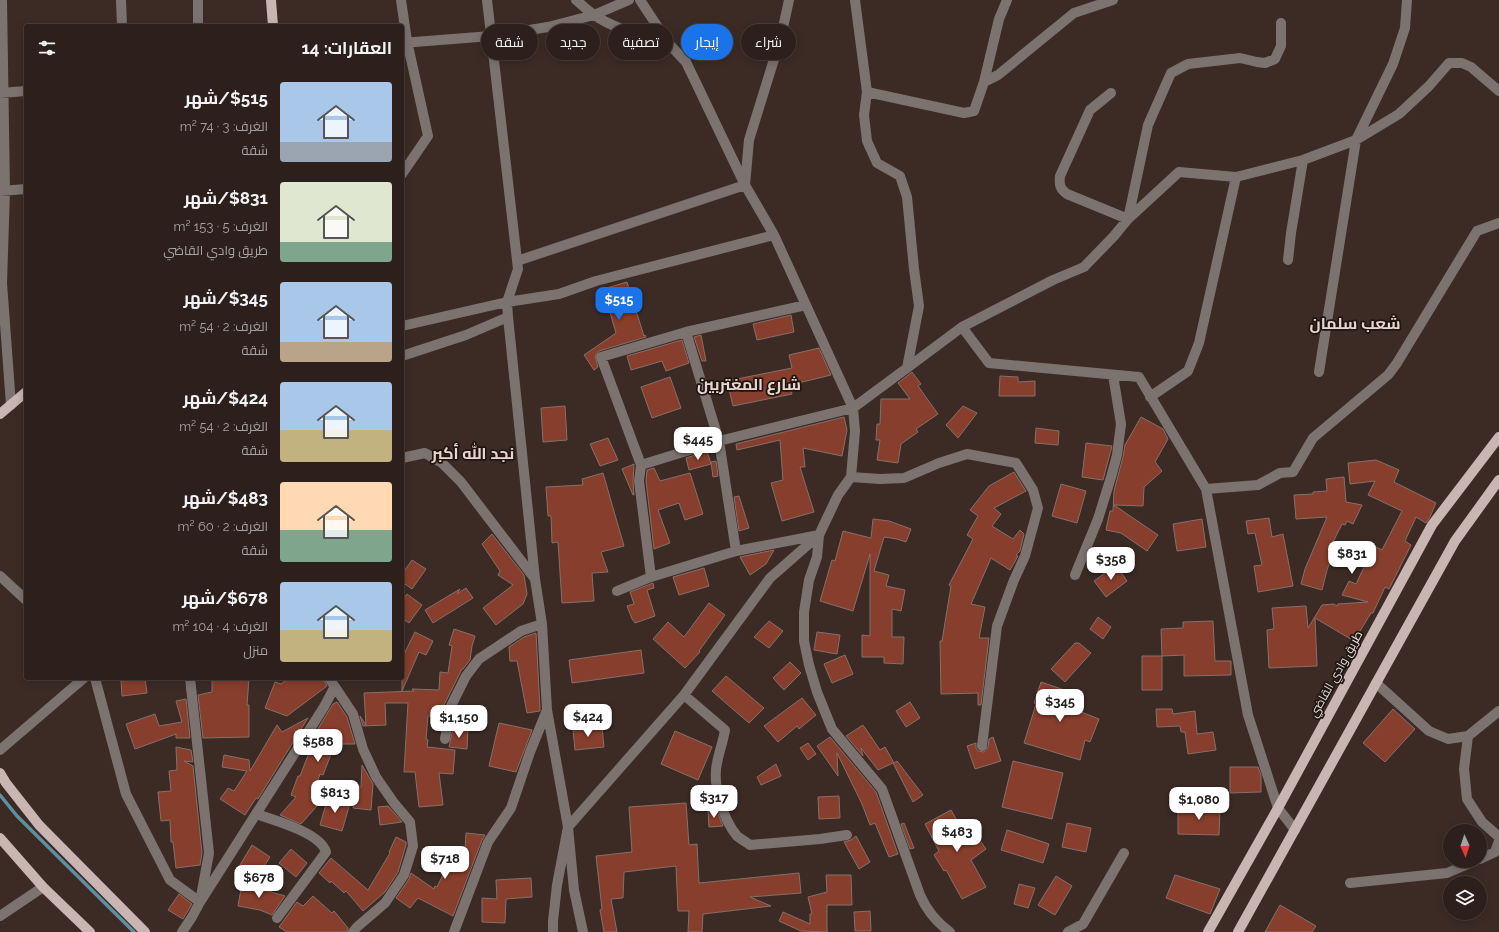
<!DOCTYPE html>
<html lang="ar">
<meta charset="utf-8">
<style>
:root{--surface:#2d201c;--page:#352825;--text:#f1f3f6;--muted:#a7a3a3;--line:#483e3b;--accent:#1a73e8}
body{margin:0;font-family:Raleway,Cairo,sans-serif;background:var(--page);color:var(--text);direction:rtl;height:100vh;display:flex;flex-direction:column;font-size:15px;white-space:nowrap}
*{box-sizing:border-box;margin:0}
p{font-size:13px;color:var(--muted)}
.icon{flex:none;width:22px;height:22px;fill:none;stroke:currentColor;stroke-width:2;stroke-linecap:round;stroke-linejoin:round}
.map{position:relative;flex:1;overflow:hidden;direction:ltr}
.details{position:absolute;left:24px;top:24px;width:380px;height:656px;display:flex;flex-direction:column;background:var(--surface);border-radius:4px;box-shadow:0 2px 10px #0003,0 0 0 1px var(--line);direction:rtl}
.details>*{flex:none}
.hud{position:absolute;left:416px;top:24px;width:380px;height:36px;direction:rtl;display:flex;gap:8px}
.needle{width:26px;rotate:177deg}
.tools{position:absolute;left:1443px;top:824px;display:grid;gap:8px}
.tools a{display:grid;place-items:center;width:44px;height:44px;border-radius:50%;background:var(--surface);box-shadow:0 2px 10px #0003,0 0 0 1px var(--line);font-size:20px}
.price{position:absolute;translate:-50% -34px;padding:0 9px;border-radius:8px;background:#fff;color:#222;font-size:13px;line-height:26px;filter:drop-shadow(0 1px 2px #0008)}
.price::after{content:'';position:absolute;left:50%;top:24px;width:12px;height:9px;margin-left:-6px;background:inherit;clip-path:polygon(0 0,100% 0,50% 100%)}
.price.on{background:var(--accent);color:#fff}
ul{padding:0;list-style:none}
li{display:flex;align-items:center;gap:12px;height:100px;padding:0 12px}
li span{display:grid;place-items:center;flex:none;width:112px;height:80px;border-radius:4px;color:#555}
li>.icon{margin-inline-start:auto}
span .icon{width:48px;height:48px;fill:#fffc;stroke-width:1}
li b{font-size:17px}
h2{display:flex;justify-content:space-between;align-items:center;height:48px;padding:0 12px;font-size:17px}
.pill{padding:0 14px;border-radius:18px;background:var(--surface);box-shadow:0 2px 10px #0003,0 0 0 1px var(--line);font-size:14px;line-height:36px}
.pill.on{background:var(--accent);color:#fff}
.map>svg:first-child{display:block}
</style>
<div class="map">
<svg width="1499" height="932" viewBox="0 0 1499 932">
<rect width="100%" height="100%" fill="#3c2b25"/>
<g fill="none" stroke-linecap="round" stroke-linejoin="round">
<!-- stream -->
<path stroke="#5d90a1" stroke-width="3.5" d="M0,795l17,21 117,116"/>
</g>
<!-- building -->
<path fill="#883e2c" stroke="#85706a" d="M627,282l17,54 1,-1 1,2 -47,14 -4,5 3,11 -4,3 -10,-15 32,-22 -13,-44z
M791,315l3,17 -37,8 -4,-16z
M701,335l5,26h-4l-8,-24z
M682,340l7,23 -23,8 -4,-10 -31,9 -4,-14z
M819,348l12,27 -41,10 2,9 -59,12 -6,-25 65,-13 -3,-13z
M912,372l9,12 -3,2 20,28 -22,15 2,3 -17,12 -3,19 -21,-3 3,-20h-4l1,-16h3l1,-25h29l-12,-16z
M1000,376l18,1v5l17,-1v15h-36z
M670,377l11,31 -29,10 -11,-31z
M565,406l2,34 -24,2 -2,-34z
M963,406l14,7 -19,25 -12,-13z
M844,417l3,13 -5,26 -39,-8 2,19h-5l14,45 -32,9 -11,-38 12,-3 -3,-40 -43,10 -1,-6z
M1141,417l22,12 5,10 -13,23 7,9 -18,16 -1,19 -29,-1 44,30 -11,16 -26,-18 -15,-3 4,-19h3l1,-20 9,-34 2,-12z
M1036,428l23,3 -1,14 -23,-2z
M608,438l10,22 -18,6 -10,-22z
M1086,443l26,3 -9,34 -21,-3z
M707,451l4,13 -22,6 -3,-12z
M1376,460l23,10 -5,12 42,21 -7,16 -3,4 -10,-6 -11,24 6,4 -22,44 -4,-2 -12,26h-2l-17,28 -39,-23 2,48 -48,2 -2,-38 7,-1 -2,-21 34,-2 2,22 14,-23 12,-1 3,2 1,-2 30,-2 -26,-7 7,-14 7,3 18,-38 8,4 20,-39 -34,-16 7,-14 -25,3 -2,-21z
M716,461l2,15 -5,1 -2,-15z
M634,464l-1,18 1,13h-1l-11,-26z
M654,468l6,13 30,-8 13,41 -18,6 -6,-17 -21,7 12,33 -16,6 -8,-68 1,-11z
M1014,472l12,19 -32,17 7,6 -9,12 21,13 7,-9 4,4 -4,17 -4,4 2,1 -8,14 -19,-12 -20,46 14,3 -6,31h10l-8,67h-3v-12l-37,1 -1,-53h2l9,-55 -2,-1 24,-46 -6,-4 11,-19 -8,-6 19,-24z
M603,473l21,73 -23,6 7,20 -16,1 2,28 -32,2 -4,-61 -6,1 -1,-27h-3l-2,-29 37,-2 -1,-6z
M1344,477l2,25 16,3 -9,19 -6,-3 -2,4 -3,-1 -13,26 5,2 -7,18 -5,20 -21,-6 4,-15 22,-52 -31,2 -2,-24 19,-1v-2l14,-1 -1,-12z
M1061,484l25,7 -9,32 -25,-7z
M739,496l10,32 -10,3 -5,-34z
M1269,518l3,19 11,-3 10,52 -35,6 -4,-26 8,-1 -7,-32 -7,1 -2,-13z
M873,519l16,2 22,8 -5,13 -9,-3 -13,-2 -10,34 15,4 -3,11 19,4 -4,21 -9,-2v28h12l-1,27 -19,-1v-6h-22v-22l8,1v-82l-17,57 -33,-10 12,-41 3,1 8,-30 28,7z
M1202,519l4,28 -29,4 -4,-27z
M492,534l32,41 3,19 -4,10 -27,21 -13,-17 30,-23 -15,-10 2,-4 -18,-27z
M774,550l-8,14 -16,11 -10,-18z
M412,560l14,9 -14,20 -10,-7v-8z
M1116,565l11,16 -21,16 -12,-16z
M704,568l5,18 -30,9 -6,-18z
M653,583l1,5 -7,2 8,26 -20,7 -3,-4 -5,-13 7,-2 -4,-12z
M466,588l7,10 -40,25 -8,-13 35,-21 -3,5z
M407,594l15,11 -13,18 -7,-5v-17z
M709,603l16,12 -26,36 1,1 -15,16 -32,-29 15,-17 16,15z
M1098,617l13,10 -8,12 -13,-10z
M769,621l14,10 -14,17 -15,-11z
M1213,621l2,40h16v14l-47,1v-21l-22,1 -1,-27 22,-1v-6z
M454,629l21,7 -3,10 -2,14 -7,9h-1l-18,36 -2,11h-14l-2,23 2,1 -1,7 28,3 -2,24 -14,-1 4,32 -24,2 -4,-35h-11l4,-69h-23l1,22 -23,1 -3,-10 6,9 -2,-32 50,-2 -2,-2 27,1 1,-18 8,1 4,-27 -3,-1z
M415,632l18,9 -7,14 -7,-3 -17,39v-33z
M817,632l23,3 -3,19 -23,-4z
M536,633l4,76v2l-13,2 -10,-52h-7l-1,-14 15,-10z
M1075,643h4l12,10 -26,29 -14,-13z
M641,650l3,23 -72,10 -3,-23z
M845,655l8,19 -21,9 -8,-19z
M1142,656h20v34h-20z
M790,662l11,11 -17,17 -11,-12z
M726,676l38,32 -15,15 -37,-32z
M145,678l2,15 -25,3 -1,-15z
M212,678h37l-2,27h2v32l-46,1 -5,-43 14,-3z
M289,678h34l4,8 -40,30 -22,-8 10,-26 6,2z
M1041,682l41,14 -6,14 23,9 -9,23 -5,-2 -5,20 -56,-17 12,-39 -2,-1z
M802,698l14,17 -17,14 -2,-3 -19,16 -14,-16z
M186,699l4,39h-14v-4l-41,15 -9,-25 29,-10 4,12 23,-4 -6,-21z
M337,702l10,15 8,27h-20l-12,31 -3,-1 -7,20 12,3 -24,27 -21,-9 16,-18 -5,-2 7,-19h2l19,-49 14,-23z
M910,702l10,16 -14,9 -10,-16z
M1156,709h16l1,5 22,-3 2,23 16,-2 3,18 -28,4 -3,-22h-4l-1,-6 -23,1z
M1393,709l22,20 -30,33 -22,-19z
M308,718l-50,81 -2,-1 -11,17 -25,-16 8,-11 6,3 13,-20 -25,-4 2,-12 25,5 1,11 27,-46 5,7z
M499,723l33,7 -16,42 -27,-6z
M863,725l17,25 5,-3 9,16 3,-2 26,34 -10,7 -20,-39 -15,7 -17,-22 2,8 -17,-20z
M602,727l2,20 -29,3 -2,-20z
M453,728l15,1 -1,20 -18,-2z
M675,731l37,16 -14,33 -37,-16z
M830,737l46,55 22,62 -9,3 -14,-34 -5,2 -8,-21 -25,-51 1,23 -21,-30z
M993,737l8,24 -26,8 -8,-23 9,-3v5l2,3 6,1 4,-5 1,-8z
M808,743l8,11 -8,6 -8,-12z
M176,747l15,3 2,12 -9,-1 9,5 9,87 -2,12 -24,3 -3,-26h-2l-1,-22 -9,1 -3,-29 13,-1 -2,-20 8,-1z
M1013,761l50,12 -11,46 -50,-12z
M776,764l5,12 -20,9 -4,-8z
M362,765l11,19 -2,26 -18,-2 2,-22 6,1z
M1230,767h28l3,8v17l-31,1z
M839,796l1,22 -21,1 -1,-22z
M328,797l22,6 -8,28 -22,-6z
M686,803l3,42 8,-1 2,39 100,-10 2,20 -51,4 21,9 -68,8 -1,18h-14l1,-21h-11l-2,-45 -52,6 -1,26 -12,1 6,33h-13l-4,-22 2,-1 -6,-53 36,-4 -3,-45z
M388,806l1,1 13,15 -22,3 -2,-18z
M1178,808l42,1 -1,26 -41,-1z
M716,809l7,17 -14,1 -1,-17z
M951,810l17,30 8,-5 10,14 -15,11 15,27 -24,12 -16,-29 -2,1 -10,-16 5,-4 -14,-27z
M904,823l10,25 -4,1 -9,-25z
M1067,823l24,5 -5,24 -24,-5z
M1007,830l42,14 -6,19 -42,-13z
M466,833l19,2 -3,5 -29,76 -35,-18 -8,10 -14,-10 13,-19 2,-6 23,16 1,-3 2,1 12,-25 2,1 8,-15 6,3z
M856,836l14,26 -11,7 -15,-27 7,-2z
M396,837l10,5v3l-8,27 -13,20 -22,19 -17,-20 -2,2 -13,-12 -1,2 -11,-10 12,-15 37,32 22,-37 -1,-1z
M252,845l18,12 -12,19 -18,-11z
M291,849l16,14 -11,14 -17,-14z
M826,875h25l1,30h-25v26l1,1 -27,-1 -22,-10 4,-9 27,12v-10h2l-4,-17 19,-5z
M1175,875l45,14 -10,25 -44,-16z
M1056,876l16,10 -17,29 -17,-10z
M531,878l1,19 -26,2 -1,24 -23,-1v-24l15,1 -1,-19z
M242,883l16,3v2l27,8 -13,19 -12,-5 -22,-4z
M1019,884l16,4 -7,20 -14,-4z
M179,894l13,10 -9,15 -15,-9z
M313,896l19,17 2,-2 14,17 -1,4h-60l-8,-5 18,-25 6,4z
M1280,905l36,21 -4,6h-47z
M870,911l1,20h-16l-1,-19z"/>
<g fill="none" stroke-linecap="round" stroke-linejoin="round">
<!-- minor -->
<path stroke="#7c7371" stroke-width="10" d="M2,0l3,191 -3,92 9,122
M121,0l1,26
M198,0v26
M401,0l6,41 21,95 -26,38
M487,0l31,269 -11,33 1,15 27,262 7,45 5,86 21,117 -11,58 -4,36v11
M576,0c6,5 11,10 17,14 18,14 54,24 76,30
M855,0l12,92 -3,23 3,26 10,22 23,13 7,21 7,72 5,37 -12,62
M402,43l89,-7 57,-9 46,-12 35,-15
M984,82l14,-7 76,-62 39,-13
M867,92l97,21 10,-2 10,-29 15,-63 8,-19
M0,93l26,-2
M1111,93l-21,17 -30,66c-1,9 0,13 7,18l61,25 20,-94 23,-52 17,-9 52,-6 17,4 8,1 10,-4 6,-13v-23
M0,191l26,-2
M1288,260l3,-27 12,-73
M517,261l228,-76 -59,-123 -17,-18 -29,-44
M402,326l105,-24 52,-8 37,-13 178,-46
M962,327l27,36 150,14 67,112 42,226 30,93 17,22
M686,332l33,109 17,110
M402,356l64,-21 42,-18
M1319,372l37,-232 37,-76 12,-36 2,-28
M1150,397l38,-26 11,-28 37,-166
M402,458l23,-5 17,10 19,19 74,97
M641,465l78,-24 134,-33 54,-40 55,-41 91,-47 31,-13 30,-31 14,-17 51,-47 57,5 67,-17 53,-20 43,-26 30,-28 20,-23h13l9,4 28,24
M851,477l29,2 24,-1 35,-15 28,-9 49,9 17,27 5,18 -13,48 -11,24 -17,46 -15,120
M1206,489l52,-4 22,-12 13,-1 20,-34 75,-63 9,-12 80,-132 22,-8
M1075,575l23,-56 14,-45 5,-19 4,-31 -8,-49
M0,576l26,24
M651,577l-12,-96 2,-16 -40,-108 85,-25 120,-27
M617,591l34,-14 85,-26 83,-16 -2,22 -8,23 -5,32v29l5,24 8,27 15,37 50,60 38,106c7,16 16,27 30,37
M95,678l31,116 44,86 30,22 124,-195 10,-19
M329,678l24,36 10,35 13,28 18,26 16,19 3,24 -9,29 -19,28 -28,24 -4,5
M1376,683l53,48 19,8 20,-3 31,-25
M684,695l41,35c-2,12 -6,22 -8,33 -5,22 6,56 20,73 4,3 9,6 13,9l70,-6 27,-4
M1468,736l-4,33 3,30 15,23 17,15
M445,739l5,-31 16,-32 13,-17 42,-28 21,-7
M0,750l84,-72
M256,814c18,6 65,19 70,38l-49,66
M1480,859l15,-7 4,-11
M1350,883l97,-10 28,-12
M0,916l43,-29
M182,932l10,-15 8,-15 9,-49 -19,-175
M454,932l34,-90 23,-34 19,-56 17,-42
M583,932l-9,-42 -6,-63 116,-132 86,-117 49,-43 19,-40 13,-18 4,-46 -2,-23 -79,-173 -29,-50 4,-45 32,-103 8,-37
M1068,932l15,-8 41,-71"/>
<!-- major -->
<path stroke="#c9b5b1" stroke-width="10" d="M271,0l2,26
M0,414l26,-22
M0,773l6,10 33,42 106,107
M0,838l43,49 47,45
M1208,932l70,-124 154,-283 67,-88
M1238,932l217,-391 44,-61"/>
</g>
<g text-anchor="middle" stroke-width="3.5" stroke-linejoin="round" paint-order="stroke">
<!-- street labels -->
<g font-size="12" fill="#e8dcd8" stroke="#1e1613">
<text transform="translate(1336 674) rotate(-61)" y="4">طريق وادي القاضي</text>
</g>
<!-- district labels -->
<g font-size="16" font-weight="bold" fill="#ecd5cd" stroke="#1e1613">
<text x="1355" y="329">شعب سلمان</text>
<text x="749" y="390">شارع المغتربين</text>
<text x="473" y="459">نجد الله أكبر</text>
</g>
</g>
</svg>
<div class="tools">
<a><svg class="needle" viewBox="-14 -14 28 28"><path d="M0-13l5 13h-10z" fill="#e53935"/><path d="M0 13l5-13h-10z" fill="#a7a3a3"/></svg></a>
<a><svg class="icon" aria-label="layers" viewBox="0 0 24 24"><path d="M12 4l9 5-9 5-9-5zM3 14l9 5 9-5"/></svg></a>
</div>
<b class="price on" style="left:619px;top:321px">$515</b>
<b class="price" style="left:698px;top:461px">$445</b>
<b class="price" style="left:1352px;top:575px">$831</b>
<b class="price" style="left:1111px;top:581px">$358</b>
<b class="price" style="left:1060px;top:723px">$345</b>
<b class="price" style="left:588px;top:738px">$424</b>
<b class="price" style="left:459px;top:739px">$1,150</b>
<b class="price" style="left:318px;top:763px">$588</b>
<b class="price" style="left:335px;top:814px">$813</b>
<b class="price" style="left:714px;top:819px">$317</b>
<b class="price" style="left:1199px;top:821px">$1,080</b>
<b class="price" style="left:957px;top:853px">$483</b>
<b class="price" style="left:445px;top:880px">$718</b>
<b class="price" style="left:259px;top:899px">$678</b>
<div class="hud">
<a class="pill">شراء</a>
<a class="pill on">إيجار</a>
<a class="pill">تصفية</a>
<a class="pill">جديد</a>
<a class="pill">شقة</a>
</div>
<section class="details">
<h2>العقارات: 14<svg class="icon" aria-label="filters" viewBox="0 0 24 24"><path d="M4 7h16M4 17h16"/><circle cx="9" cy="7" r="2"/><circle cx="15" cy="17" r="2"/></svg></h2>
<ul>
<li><span style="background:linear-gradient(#a9c7e8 75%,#9aa5b1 0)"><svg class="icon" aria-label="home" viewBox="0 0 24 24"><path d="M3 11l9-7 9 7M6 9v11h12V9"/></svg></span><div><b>$515/شهر</b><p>الغرف: 3 · 74 m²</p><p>شقة</p></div></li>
<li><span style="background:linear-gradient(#dfe7d0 75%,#7fa58c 0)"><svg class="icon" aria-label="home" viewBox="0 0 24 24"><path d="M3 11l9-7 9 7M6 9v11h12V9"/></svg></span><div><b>$831/شهر</b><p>الغرف: 5 · 153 m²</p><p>طريق وادي القاضي</p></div></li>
<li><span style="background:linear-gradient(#a9c7e8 75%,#b9a48a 0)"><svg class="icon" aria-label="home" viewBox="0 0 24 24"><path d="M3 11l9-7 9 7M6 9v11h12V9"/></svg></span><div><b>$345/شهر</b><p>الغرف: 2 · 54 m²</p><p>شقة</p></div></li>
<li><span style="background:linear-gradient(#a9c7e8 60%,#c2b280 0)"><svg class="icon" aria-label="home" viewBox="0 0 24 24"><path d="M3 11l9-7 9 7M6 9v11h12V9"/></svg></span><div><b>$424/شهر</b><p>الغرف: 2 · 54 m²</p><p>شقة</p></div></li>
<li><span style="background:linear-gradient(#ffd9b3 60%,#7fa58c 0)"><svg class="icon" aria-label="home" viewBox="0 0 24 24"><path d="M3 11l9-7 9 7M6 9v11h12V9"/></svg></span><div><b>$483/شهر</b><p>الغرف: 2 · 60 m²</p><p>شقة</p></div></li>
<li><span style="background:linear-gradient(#a9c7e8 60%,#c2b280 0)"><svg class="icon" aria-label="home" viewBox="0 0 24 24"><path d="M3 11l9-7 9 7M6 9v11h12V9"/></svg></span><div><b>$678/شهر</b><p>الغرف: 4 · 104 m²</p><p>منزل</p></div></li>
</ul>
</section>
</div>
